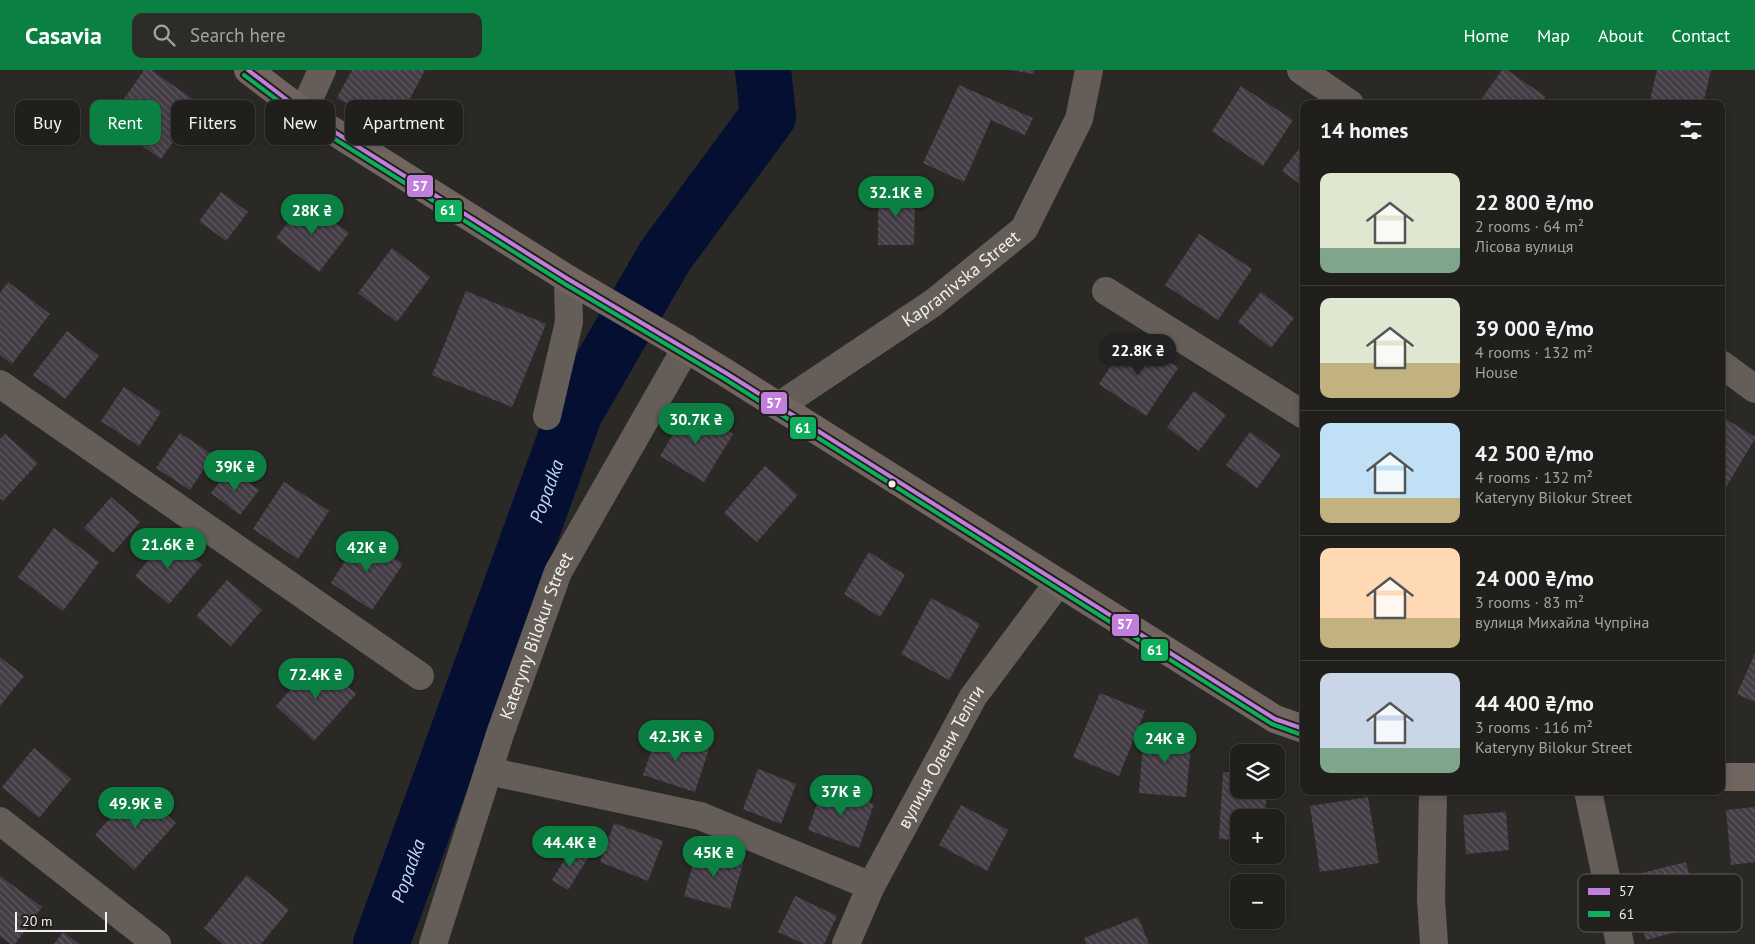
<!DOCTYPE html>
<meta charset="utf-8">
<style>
:root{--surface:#201f1c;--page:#2d2c29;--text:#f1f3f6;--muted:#a2a2a3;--line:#3d3d3b;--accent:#0b8043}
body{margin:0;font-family:"PT Sans",sans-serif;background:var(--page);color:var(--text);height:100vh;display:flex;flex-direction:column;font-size:19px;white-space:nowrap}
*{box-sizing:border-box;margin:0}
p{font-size:16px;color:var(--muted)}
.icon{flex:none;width:28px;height:28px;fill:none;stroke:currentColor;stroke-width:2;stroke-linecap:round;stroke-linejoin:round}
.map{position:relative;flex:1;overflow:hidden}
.details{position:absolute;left:1300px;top:30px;width:425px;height:695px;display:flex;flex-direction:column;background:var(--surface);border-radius:10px;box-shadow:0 2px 8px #0003,0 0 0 1px var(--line)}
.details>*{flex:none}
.guide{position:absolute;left:15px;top:30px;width:475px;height:45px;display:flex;gap:10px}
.tools{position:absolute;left:1230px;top:674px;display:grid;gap:10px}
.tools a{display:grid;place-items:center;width:55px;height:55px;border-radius:10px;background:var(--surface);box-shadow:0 2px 8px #0003,0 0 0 1px var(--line);font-size:25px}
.scale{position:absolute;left:15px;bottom:12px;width:92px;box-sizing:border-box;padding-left:5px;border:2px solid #f1f0ed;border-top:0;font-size:14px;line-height:18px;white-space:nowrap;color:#f1f0ed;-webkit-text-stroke:4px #22201c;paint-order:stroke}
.price{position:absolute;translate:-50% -42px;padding:0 11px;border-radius:18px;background:var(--accent);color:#fff;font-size:16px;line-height:32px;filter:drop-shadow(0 1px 2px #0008)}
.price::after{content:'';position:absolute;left:50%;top:30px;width:15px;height:11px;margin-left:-8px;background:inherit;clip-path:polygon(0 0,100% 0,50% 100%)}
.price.on{background:#222;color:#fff}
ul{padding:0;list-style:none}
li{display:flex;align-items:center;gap:15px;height:125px;padding:0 20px}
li+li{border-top:1px solid var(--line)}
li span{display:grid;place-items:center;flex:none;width:140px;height:100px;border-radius:10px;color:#555}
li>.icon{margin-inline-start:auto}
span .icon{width:60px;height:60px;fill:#fffc;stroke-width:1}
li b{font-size:21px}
h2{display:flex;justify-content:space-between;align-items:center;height:60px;padding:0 20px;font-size:21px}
.tag{padding:0 18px;border-radius:10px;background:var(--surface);box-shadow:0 2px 8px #0003,0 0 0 1px var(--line);font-size:18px;line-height:45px}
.tag.on{background:var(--accent);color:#fff}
header{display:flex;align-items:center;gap:30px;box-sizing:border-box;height:70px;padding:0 25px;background:var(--accent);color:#fff}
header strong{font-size:24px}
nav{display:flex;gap:28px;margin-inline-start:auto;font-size:18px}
.search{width:350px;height:45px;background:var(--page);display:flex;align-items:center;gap:12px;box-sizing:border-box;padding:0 18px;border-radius:10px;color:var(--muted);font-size:19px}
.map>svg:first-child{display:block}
</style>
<header>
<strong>Casavia</strong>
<div class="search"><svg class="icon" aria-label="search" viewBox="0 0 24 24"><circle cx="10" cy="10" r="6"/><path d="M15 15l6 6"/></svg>Search here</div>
<nav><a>Home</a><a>Map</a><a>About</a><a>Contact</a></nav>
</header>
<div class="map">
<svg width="1755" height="874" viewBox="0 0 1755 874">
<defs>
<pattern id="building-back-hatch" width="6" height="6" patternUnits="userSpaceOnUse" patternTransform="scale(1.25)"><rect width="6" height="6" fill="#443d46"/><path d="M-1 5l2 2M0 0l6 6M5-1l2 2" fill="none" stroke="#5f5961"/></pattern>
</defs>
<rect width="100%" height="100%" fill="#2b2926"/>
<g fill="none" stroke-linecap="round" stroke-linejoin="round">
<!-- river -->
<path stroke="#040f31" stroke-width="56" id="s1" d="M381,874l194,-532 90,-156 103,-140 -5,-46"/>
</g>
<!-- building -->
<path fill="url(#building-back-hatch)" d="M144,0h7l49,34 -39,55 -53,-37z
M352,0h73l-31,59 -57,-31z
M1010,0h24v4z
M1502,0h5l39,27 -5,7h-63z
M1657,0h54l-8,34h-54z
M959,15l74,33 -8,17 -34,-15 -27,62 -41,-19z
M1241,16l52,34 -30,46 -51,-35z
M1304,72v45l-22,-16z
M878,120l37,1 -1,54h-36z
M221,122l27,20 -22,29 -27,-20z
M305,130l44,33 -30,39 -43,-34z
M1199,164l53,35 -34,51 -53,-35z
M392,178l38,29 -33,45 -39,-29z
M8,212l42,32 -38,50 -12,-9v-62z
M466,221l80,33 -34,83 -80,-32z
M1261,222l33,26 -23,30 -33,-26z
M67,261l32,25 -34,43 -32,-24z
M1131,266l47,32 -32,48 -47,-32z
M124,317l37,25 -22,34 -38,-25z
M1194,321l32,24 -27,36 -32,-24z
M689,338l44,26 -29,48 -44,-26z
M1721,346l34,21v2l-29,48 -5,-4z
M1250,362l31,23 -24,33 -31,-23z
M180,363l33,22 -23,35 -34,-22z
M5,364l33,29 -35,38 -3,-3v-59z
M765,396l33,29 -41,47 -33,-29z
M230,398l29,22 -19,25 -29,-22z
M284,412l45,29 -31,48 -45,-30z
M111,427l29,25 -27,31 -29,-25z
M54,458l45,34 -36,49 -45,-34z
M361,466l42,28 -31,46 -41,-27z
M168,467l34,28 -33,39 -34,-28z
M869,482l36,23 -25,42 -36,-23z
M227,510l35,30 -31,36 -35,-30z
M931,528l49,26 -31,56 -48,-26z
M1755,583v49l-18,-8z
M0,587l24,19 -24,30z
M317,589l39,35 -42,47 -38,-35z
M1100,623l45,18 -26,65 -46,-19z
M658,661l51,18 -14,43 -52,-17z
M1144,661l48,4 -6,62 -47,-4z
M34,678l37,31 -32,39 -37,-31z
M758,699l38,15 -15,40 -38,-15z
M1223,702l16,1v17h28l-2,28h-26v22l-20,-1z
M823,716l51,18 -15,44 -51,-18z
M137,718l39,35 -42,47 -39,-35z
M1368,727l11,66 -59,9 -10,-66z
M961,735l47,25 -21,41 -48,-26z
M1755,737v55l-24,3 -5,-55z
M1506,742l3,38 -43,4 -3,-39z
M614,753l49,18 -15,40 -48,-19z
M573,776l16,10 -21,34 -16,-10z
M698,776l46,14 -14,49 -46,-13z
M1686,792l16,63 -56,15 -16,-64z
M247,805l42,35 -28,34h-38l-19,-16z
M0,806l42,31 -27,37h-4l-11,-8z
M795,826l42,20 -13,28h-20l-26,-12z
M1138,847l11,27h-63l-2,-6z
M63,862l16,12h-25z"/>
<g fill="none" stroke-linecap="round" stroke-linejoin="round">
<!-- minor -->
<g stroke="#655d58" stroke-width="28">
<path d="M1301,0l49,34"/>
<path d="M303,42l19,-42"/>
<path d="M1106,221l198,124"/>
<path d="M1721,294l34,25"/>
<path d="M0,314l420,292"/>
<path id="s2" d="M779,336l154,-103 91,-74 55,-110 10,-49"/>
<path d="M547,346l22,-94 -1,-43"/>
<path d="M488,701l212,45 171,70"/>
<path d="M1433,721l-2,108 3,45"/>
<path d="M1588,721l32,153"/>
<path d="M0,751l157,123"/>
<path id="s3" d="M433,874l67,-210 58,-162 128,-224"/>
<path id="s4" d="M846,874l25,-58 102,-189 85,-114"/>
</g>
<!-- major -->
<path stroke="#72655f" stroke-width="28" d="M248,0l55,42 265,167 101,59 57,35 549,346 29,10
M1721,707h34"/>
<defs>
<path id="bus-1" d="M248,0l55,42 265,167 158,94 549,346 29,10"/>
<path id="bus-2" d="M244,5l56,42 265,167 158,94 549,346 30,11"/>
</defs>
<!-- bus-1 casing -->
<use href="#bus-1" stroke="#22201c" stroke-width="8"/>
<!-- bus-2 casing -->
<use href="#bus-2" stroke="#22201c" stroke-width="8"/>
<!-- bus-1 -->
<use href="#bus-1" stroke="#c07fdc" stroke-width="4"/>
<!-- bus-2 -->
<use href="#bus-2" stroke="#0daf5c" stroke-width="4"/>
</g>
<!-- markers -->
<circle fill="#f1f0ed" stroke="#22201c" stroke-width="2" cx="892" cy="414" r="4.5"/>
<g text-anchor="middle" stroke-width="4.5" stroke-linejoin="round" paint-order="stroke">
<!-- street labels -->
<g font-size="18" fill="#f1f0ed" stroke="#22201c">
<text dy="6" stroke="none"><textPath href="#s2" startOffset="222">Kapranivska Street</textPath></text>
<text dy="6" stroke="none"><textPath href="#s3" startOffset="325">Kateryny Bilokur Street</textPath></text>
<text dy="6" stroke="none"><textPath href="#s4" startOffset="210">вулиця Олени Теліги</textPath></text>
</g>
<!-- water labels -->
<g font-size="19" font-style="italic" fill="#bed6f6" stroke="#22201c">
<text dy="7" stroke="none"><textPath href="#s1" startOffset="482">Popadka</textPath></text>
<text dy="7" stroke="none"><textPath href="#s1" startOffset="78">Popadka</textPath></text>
</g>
</g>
<!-- legend -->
<rect x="1578" y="804" width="164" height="58" rx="8" fill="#22201c" stroke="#605e5b" stroke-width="1"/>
<rect x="1588" y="818" width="22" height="7" fill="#c07fdc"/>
<rect x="1588" y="841" width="22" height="6" fill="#0daf5c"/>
<g font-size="14" fill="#f1f0ed">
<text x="1619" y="826">57</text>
<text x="1619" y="849">61</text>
</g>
<g stroke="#22201c" stroke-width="2">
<rect x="406" y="104" width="28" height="24" rx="5" fill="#c07fdc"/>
<rect x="434" y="129" width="29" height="24" rx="5" fill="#0daf5c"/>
<rect x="760" y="321" width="28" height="24" rx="5" fill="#c07fdc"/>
<rect x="789" y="346" width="28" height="24" rx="5" fill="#0daf5c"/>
<rect x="1111" y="543" width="29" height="24" rx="5" fill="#c07fdc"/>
<rect x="1140" y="568" width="29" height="24" rx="5" fill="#0daf5c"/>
</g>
<g font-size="14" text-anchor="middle" font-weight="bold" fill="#fff">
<text x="420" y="121">57</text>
<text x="448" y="145">61</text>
<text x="774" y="338">57</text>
<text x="803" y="363">61</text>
<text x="1125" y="559">57</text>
<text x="1155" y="585">61</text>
</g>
</svg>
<div class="tools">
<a><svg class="icon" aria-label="layers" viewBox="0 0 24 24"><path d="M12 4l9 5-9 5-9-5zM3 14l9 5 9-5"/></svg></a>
<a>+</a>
<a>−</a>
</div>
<div class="scale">20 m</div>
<b class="price" style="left:896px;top:148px">32.1K ₴</b>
<b class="price" style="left:312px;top:166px">28K ₴</b>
<b class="price on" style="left:1138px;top:306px">22.8K ₴</b>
<b class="price" style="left:696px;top:375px">30.7K ₴</b>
<b class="price" style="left:235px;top:422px">39K ₴</b>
<b class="price" style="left:168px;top:500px">21.6K ₴</b>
<b class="price" style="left:367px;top:503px">42K ₴</b>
<b class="price" style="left:316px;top:630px">72.4K ₴</b>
<b class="price" style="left:676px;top:692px">42.5K ₴</b>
<b class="price" style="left:1165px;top:694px">24K ₴</b>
<b class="price" style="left:841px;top:747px">37K ₴</b>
<b class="price" style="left:136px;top:759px">49.9K ₴</b>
<b class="price" style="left:570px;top:798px">44.4K ₴</b>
<b class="price" style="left:714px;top:808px">45K ₴</b>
<div class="guide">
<a class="tag">Buy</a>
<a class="tag on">Rent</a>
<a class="tag">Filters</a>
<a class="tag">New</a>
<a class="tag">Apartment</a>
</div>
<section class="details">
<h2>14 homes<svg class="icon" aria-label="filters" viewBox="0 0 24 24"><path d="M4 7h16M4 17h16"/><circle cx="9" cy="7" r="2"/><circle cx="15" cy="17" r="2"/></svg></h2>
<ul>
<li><span style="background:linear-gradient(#dfe7d0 75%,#7fa58c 0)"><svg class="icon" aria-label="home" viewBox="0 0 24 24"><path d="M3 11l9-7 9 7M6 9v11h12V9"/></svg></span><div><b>22 800 ₴/mo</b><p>2 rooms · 64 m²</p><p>Лісова вулиця</p></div></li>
<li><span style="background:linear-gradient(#dfe7d0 65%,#c2b280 0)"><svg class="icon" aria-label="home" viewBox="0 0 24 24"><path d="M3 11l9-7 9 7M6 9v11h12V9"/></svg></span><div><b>39 000 ₴/mo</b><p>4 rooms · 132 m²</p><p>House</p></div></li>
<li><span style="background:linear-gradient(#bfe0f5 75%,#c2b280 0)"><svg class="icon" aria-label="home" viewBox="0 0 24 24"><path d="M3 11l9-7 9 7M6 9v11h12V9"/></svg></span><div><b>42 500 ₴/mo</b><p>4 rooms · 132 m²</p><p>Kateryny Bilokur Street</p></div></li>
<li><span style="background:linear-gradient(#ffd9b3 70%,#c2b280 0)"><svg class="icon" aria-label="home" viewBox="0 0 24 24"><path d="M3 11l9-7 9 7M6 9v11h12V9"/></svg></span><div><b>24 000 ₴/mo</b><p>3 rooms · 83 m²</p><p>вулиця Михайла Чупріна</p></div></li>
<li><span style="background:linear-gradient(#c9d6e8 75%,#7fa58c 0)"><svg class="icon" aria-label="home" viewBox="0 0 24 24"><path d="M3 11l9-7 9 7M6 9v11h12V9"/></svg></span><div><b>44 400 ₴/mo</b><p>3 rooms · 116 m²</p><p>Kateryny Bilokur Street</p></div></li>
</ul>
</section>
</div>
